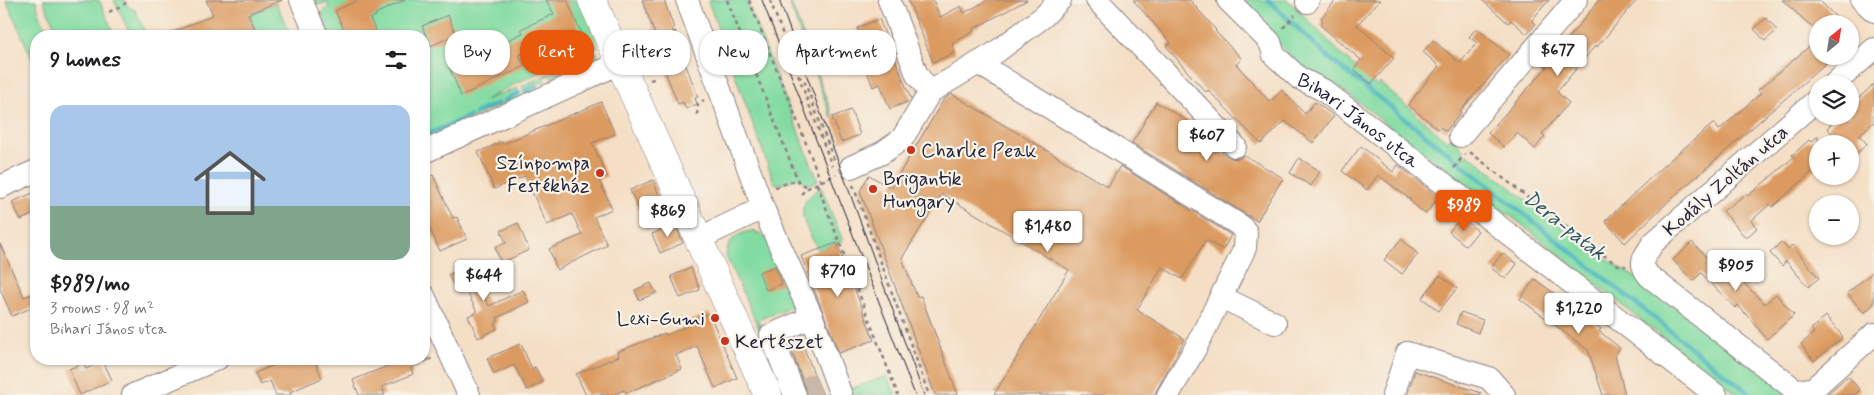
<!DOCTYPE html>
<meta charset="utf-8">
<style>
:root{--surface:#fff;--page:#f2f2f2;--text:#202124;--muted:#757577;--line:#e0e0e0;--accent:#ea580c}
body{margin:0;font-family:Mynerve,sans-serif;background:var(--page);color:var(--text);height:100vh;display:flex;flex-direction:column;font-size:19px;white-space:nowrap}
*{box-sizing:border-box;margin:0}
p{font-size:16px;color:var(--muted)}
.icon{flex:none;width:28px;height:28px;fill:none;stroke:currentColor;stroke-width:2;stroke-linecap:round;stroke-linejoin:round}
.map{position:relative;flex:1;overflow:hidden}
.sheet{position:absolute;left:30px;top:30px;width:400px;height:335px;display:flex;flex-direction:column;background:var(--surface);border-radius:20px;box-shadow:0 1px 4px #0004}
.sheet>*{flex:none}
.top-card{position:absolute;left:445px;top:30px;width:475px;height:45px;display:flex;gap:10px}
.needle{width:32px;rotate:30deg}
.fabs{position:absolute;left:1809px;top:15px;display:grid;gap:10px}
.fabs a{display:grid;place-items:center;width:50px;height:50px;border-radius:50%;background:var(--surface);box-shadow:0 1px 4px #0004;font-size:25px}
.price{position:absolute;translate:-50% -42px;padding:0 11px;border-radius:5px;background:#fff;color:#222;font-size:16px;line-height:32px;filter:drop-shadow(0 1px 2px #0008)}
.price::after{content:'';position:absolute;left:50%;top:30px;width:15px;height:11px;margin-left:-8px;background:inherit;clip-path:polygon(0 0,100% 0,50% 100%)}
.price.current{background:var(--accent);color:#fff}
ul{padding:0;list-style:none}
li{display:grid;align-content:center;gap:10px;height:265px;padding:0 20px}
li+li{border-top:1px solid var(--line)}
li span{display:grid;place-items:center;height:155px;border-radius:15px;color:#555}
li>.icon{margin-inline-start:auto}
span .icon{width:90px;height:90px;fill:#fffc;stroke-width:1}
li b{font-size:21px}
h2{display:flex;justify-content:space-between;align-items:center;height:60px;padding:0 20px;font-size:21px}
.tag{padding:0 18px;border-radius:20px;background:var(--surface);box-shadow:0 1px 4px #0004;font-size:18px;line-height:45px}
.tag.current{background:var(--accent);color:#fff}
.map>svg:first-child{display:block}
</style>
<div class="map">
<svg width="1874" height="395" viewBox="0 0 1874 395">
<rect width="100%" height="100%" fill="#f7f3e8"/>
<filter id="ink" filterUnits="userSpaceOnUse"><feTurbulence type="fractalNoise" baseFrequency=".02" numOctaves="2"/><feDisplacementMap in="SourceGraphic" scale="10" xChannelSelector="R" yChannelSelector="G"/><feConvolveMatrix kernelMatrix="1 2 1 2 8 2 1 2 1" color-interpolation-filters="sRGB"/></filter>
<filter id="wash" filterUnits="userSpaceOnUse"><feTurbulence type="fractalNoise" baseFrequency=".0096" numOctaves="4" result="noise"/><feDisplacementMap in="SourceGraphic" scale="20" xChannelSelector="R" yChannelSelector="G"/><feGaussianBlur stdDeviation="1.12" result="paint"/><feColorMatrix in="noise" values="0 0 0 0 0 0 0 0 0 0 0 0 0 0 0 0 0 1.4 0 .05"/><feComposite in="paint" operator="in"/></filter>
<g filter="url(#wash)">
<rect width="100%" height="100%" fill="#f4dec4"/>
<!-- green -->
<path fill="#82dca1" stroke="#527f6e" d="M6,0h30l3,14 10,22h-13v31z
M43,0h56l16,36h-56z
M114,0h11l3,7 7,3 12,26h-16z
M311,0h271l16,47 -84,37 -29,16 32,-12 3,7 -2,5 -11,2 -83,38v-104h-93l-9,-19v-5l7,-5 -2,-4 -11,2z
M711,0h35l72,181 -10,4 -10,-7 -14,5 -8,1 -2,-2 -66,-181z
M788,0h2l43,117h-2z
M1232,0h56l57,58 32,28 3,-3 67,58 6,-5 11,16 -3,7 6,-5 9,6c54,43 109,87 168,123l148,112h-53l-67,-50 -156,-125 -122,-89 -25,-21 -41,-31 -7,6z
M276,3l15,33h-33l-9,-21z
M597,52l4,11 -13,6 -2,-3 -26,12 -4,-6 -1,1 2,7 -3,1 -4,-6 -5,2v4l-9,3 3,8 -4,2 -10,-1 -3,-7z
M821,187l22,54 -25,9c-13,-26 -28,-43 3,-63z
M751,231l10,2 10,11 25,60 -38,16 33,75h-2l-63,-139c2,-16 10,-22 25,-25z
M887,376l9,19h-44l-2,-6z"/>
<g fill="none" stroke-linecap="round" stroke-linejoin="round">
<!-- stream -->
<path stroke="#47b6bd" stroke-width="4.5" d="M1268,0l61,58 394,315 29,22
M561,74l34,-14
M525,91l12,-5
M505,100l14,-7
M475,113l23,-10
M435,131l34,-15
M424,136l9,-4
M424,279l4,10
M222,365l14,-6"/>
</g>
<g id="blocks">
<!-- building -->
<path fill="#db9a5f" d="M206,0h76l-34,14 9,19 -7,3h-86l49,-21z
M358,0h47l-30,14 1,2 -6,3 6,12 -11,5h-18l-12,-25z
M546,0h21l14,33 -19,8 -2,-4 -41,18 6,11 -64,30 -12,-30 24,-9 50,-24 -2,-4 33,-15z
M642,0h22l10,28 -2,1 26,68 -3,1 2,6 -11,5 -3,-7 -5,2 -19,-48 4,-1z
M908,0h25l7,17 21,-11 3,7 24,-13h39l-54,29 1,2 -22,13 3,9 -22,9z
M1133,0h57l26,30 -1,1 27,28 -6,5 34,38 12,-12 23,24 10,-12 19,14 -21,27 -28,-22 -24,23 -53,-54 -2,2 -14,-15 -26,-31 5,-3z
M1336,0h44l-23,25 37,33 -23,26 -17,-15 7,-9 -41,-35 3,-4 -2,-3z
M1482,0h67l-17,20 4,4 -9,10 -16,-14 -3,3z
M1599,0h38l-40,47 -2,-1 -38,46 12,11 -27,31 3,2 -10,13 -18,-16 -13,14 -16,-14 59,-66 -3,-2 17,-22 2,2z
M1782,0h37l24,24h-25v8z
M448,15l8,20 -26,11 -8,-20z
M1766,18l11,12 -12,11 -11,-12z
M879,19l32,80 -2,2 -19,8 -10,-25 -7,3 -10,-25 7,-2 -13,-32z
M1476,28l33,27 -49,56 1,2 -15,18 -6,-4 -2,2 -30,-24 31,-39 -16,-14 10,-12 27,23 17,-20 -8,-6z
M1818,39v17h2l6,7 -154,135 -47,45 -20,-22 60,-57 49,-41 5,7 42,-37 -3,-3z
M1874,84v38l-15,13 8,9 -11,10 -6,-7v-3h-9l-14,-16 13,-12h10v-10z
M952,94l156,93 12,-21 111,69 -8,15 -17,-10 -24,39 -20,-12 -25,43 48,29 -31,56h-160l75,-125 -127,-76 -40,64 15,39 4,-1 37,99h-23l-75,-204 9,-16 22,13 53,-89z
M601,102l14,32 -23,9 15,33 -8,4 13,29 -18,8 13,28 -50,25 -8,-21 33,-14 -10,-21 -25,11 -22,-49 -31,13 -16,-37 24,-10 1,2z
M1156,102l45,27 24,26 6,3 7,1 6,-4 39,23 -26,43 -125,-78z
M851,110l9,25 -19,7 -9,-25z
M1818,136v31l-46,40 -2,-3 -19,17 6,7 -11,10 -23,-27 23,-17 2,2 46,-39 -2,-2 17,-15 2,2z
M1361,146l32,26 5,-7 41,32 -14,17 -15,-13 1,-1 -33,-25 -11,15 -25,-19z
M1299,158l21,13 -9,15 -21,-13z
M433,175l20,43 4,-1 10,22 -27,12 -16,-36v-36z
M653,180l9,23 -22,10 -10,-23z
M33,193l3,6v14l-15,7 -9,-18z
M1461,217l17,14 -12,15 -17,-14z
M518,223l11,27 -28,13 -6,-16 11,-4 -5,-12z
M675,224l8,19 -23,10 -8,-19z
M1401,239l17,15 -16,20 -18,-14z
M1692,242l35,37 6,-6 32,31 11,-10 18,21 -27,24 -29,-34 -3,3 -34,-35 -8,8 -20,-21z
M1781,242l7,7 4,-4 27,33 -11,9 -22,-26 -4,5 -12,-13z
M837,243l37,97 -35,13 -38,-97z
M0,244l24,53 8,-3 4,10v2l-24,10 -12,-27z
M1502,253l15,11 -11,15 -15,-11z
M468,265l21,41 34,-16 6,12 -32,16 1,4 -3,2 2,5 -19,9 -10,-22 9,-4 -11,-22 -8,4 -10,-19z
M775,266l7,18 -16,6 -7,-18z
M691,268l9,22 -20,8 -9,-22z
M1874,271v33l-10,9 -17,-20z
M1440,275l17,13 -18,23 -17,-13z
M1535,279l66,50 -2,2 21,17 -5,7 10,40h-22l-15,-45 -68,-51z
M651,283l5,10 -17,7 -4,-10z
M1461,312l22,8 -5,13 -22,-9z
M709,313l28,65 -22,10 -18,-42 -21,9 6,14 -56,24 -2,-3 -12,5h-26l-10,-21 43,-18 -2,-4 48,-19 1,2 21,-9 -1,-3z
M1826,316l17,21 -29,24 -13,-17 13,-11 -3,-4z
M521,344l11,25 3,-2 8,15 -16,8 -13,-25 -20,9 -7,-16z
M803,345l11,29 9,21h-15l-17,-46z
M288,359h26l8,19 -32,14 1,3h-15l-6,-14 -10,4 -5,-12z
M400,359h32l-21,9 2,6 -31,13 3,8h-26l-6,-15 37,-15 -1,-2z
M103,361l9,19 -32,15 -11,-26 14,-6 3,6z
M1415,371l66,22 -1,2h-73z
M1848,376l12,14 -6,5h-28z"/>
</g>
</g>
<g filter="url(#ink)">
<use href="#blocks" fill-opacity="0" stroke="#8b8080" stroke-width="1"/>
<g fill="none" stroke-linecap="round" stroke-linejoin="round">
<!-- minor-tunnel -->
<path stroke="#cab8a9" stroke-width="22" stroke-dasharray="22 11" stroke-linecap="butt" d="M799,391l19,-8"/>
<defs>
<g id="minor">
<path d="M301,0l16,36"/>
<path d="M687,0l76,208 49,109 29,78"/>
<path d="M889,0l28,75 13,17"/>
<path d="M1097,0l138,146"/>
<path id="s1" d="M1228,0l42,42 4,13 25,23 24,12 393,305"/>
<path d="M1862,0l12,11"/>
<path d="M1307,2l1,-2"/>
<path d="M978,63l263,163 5,6 -1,16 -50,101 -27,46"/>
<path d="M1834,84l40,-35"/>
<path d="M1818,99l-165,144c-8,14 -16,18 -4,33l145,113 10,1 10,-2 60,-54"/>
<path d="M1460,136l116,-136"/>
<path d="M424,152l196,-89"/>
<path d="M851,167l31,-14 20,-14 28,-47 65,-39 48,-36 17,-17"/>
<path d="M0,187l36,-16"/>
<path d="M698,239l65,-31"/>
<path d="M424,296l45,99"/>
<path d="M1221,297l54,26"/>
<path d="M133,395l84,-36"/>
<path d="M795,395l-24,-60 41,-18"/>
<path d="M1393,395l14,-42 82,25 15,17"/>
</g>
<path id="major" d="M592,0l176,395"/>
</defs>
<!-- minor casing -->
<use href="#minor" stroke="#8b8080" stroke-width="24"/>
<!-- major casing -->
<use href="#major" stroke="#8b8080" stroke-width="29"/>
<!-- path -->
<path stroke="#8b8080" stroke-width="2.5" stroke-dasharray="4 4" stroke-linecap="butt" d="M727,0l71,181 10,7
M749,0l37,94 2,1v2l33,85
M770,0l62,166
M109,12l17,-9
M1283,28l12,-13
M665,36l15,-6
M642,44l6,10
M641,58l41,-17
M655,66l1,-15
M798,76l6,4 30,80
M650,80l7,-2
M697,115l1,-11 6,-4
M1470,152l74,58 69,52 7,4h6
M1454,168l11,-14
M817,184l81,211
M853,185l76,210
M775,187l22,-7
M801,194l7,-6 28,-14"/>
<!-- minor -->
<use href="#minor" stroke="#fff" stroke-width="22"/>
<!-- major -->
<use href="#major" stroke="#fff" stroke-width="28"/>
<!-- tram -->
<path stroke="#22223b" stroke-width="1" d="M762,0l153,395
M779,0l145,395"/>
</g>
</g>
<!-- markers -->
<g fill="#c8321e" stroke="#f7f3e8" stroke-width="2">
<circle cx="911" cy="150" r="5"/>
<circle cx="600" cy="173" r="5"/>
<circle cx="873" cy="189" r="5"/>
<circle cx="715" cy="318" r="5"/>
<circle cx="725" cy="341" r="5"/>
</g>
<g text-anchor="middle" stroke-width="4.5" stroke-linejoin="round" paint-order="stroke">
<!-- street labels -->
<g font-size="20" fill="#22223b" stroke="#f7f3e8">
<text dy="7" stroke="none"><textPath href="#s1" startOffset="180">Bihari János utca</textPath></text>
<text transform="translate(1725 180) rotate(-41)" y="7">Kodály Zoltán utca</text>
</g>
<!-- poi labels -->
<g font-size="20" fill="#22223b" stroke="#f7f3e8" text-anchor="start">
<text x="921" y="157">Charlie Peak</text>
<text x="590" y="169" text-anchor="end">Színpompa<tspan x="590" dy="23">Festékház</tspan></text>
<text x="883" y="185">Brigantik<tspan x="883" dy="23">Hungary</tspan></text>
<text x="705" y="325" text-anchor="end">Lexi-Gumi</text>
<text x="735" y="348">Kertészet</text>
</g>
<!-- water labels -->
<g font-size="21" font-style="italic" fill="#2f5668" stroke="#f7f3e8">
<text transform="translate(1565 225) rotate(38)" y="7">Dera-patak</text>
</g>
</g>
</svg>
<div class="fabs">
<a><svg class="needle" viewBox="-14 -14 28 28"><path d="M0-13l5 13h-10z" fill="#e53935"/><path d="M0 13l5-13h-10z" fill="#757577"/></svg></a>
<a><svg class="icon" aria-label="layers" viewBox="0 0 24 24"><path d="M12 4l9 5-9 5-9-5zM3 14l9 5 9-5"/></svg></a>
<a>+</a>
<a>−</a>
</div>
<b class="price" style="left:1558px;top:77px">$677</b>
<b class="price" style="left:1207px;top:162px">$607</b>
<b class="price current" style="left:1464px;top:232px">$989</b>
<b class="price" style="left:668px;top:238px">$869</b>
<b class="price" style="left:1048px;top:253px">$1,480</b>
<b class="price" style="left:1736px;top:292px">$905</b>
<b class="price" style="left:838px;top:298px">$710</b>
<b class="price" style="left:484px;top:302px">$644</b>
<b class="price" style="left:1579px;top:335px">$1,220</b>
<div class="top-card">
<a class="tag">Buy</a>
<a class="tag current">Rent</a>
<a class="tag">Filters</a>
<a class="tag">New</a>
<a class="tag">Apartment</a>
</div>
<section class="sheet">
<h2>9 homes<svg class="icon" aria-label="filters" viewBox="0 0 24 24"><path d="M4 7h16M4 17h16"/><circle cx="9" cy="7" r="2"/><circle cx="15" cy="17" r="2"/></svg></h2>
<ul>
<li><span style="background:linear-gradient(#a9c7e8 65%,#7fa58c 0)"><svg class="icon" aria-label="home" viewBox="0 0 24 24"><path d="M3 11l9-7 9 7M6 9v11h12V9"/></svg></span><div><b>$989/mo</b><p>3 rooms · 98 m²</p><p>Bihari János utca</p></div></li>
</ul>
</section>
</div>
